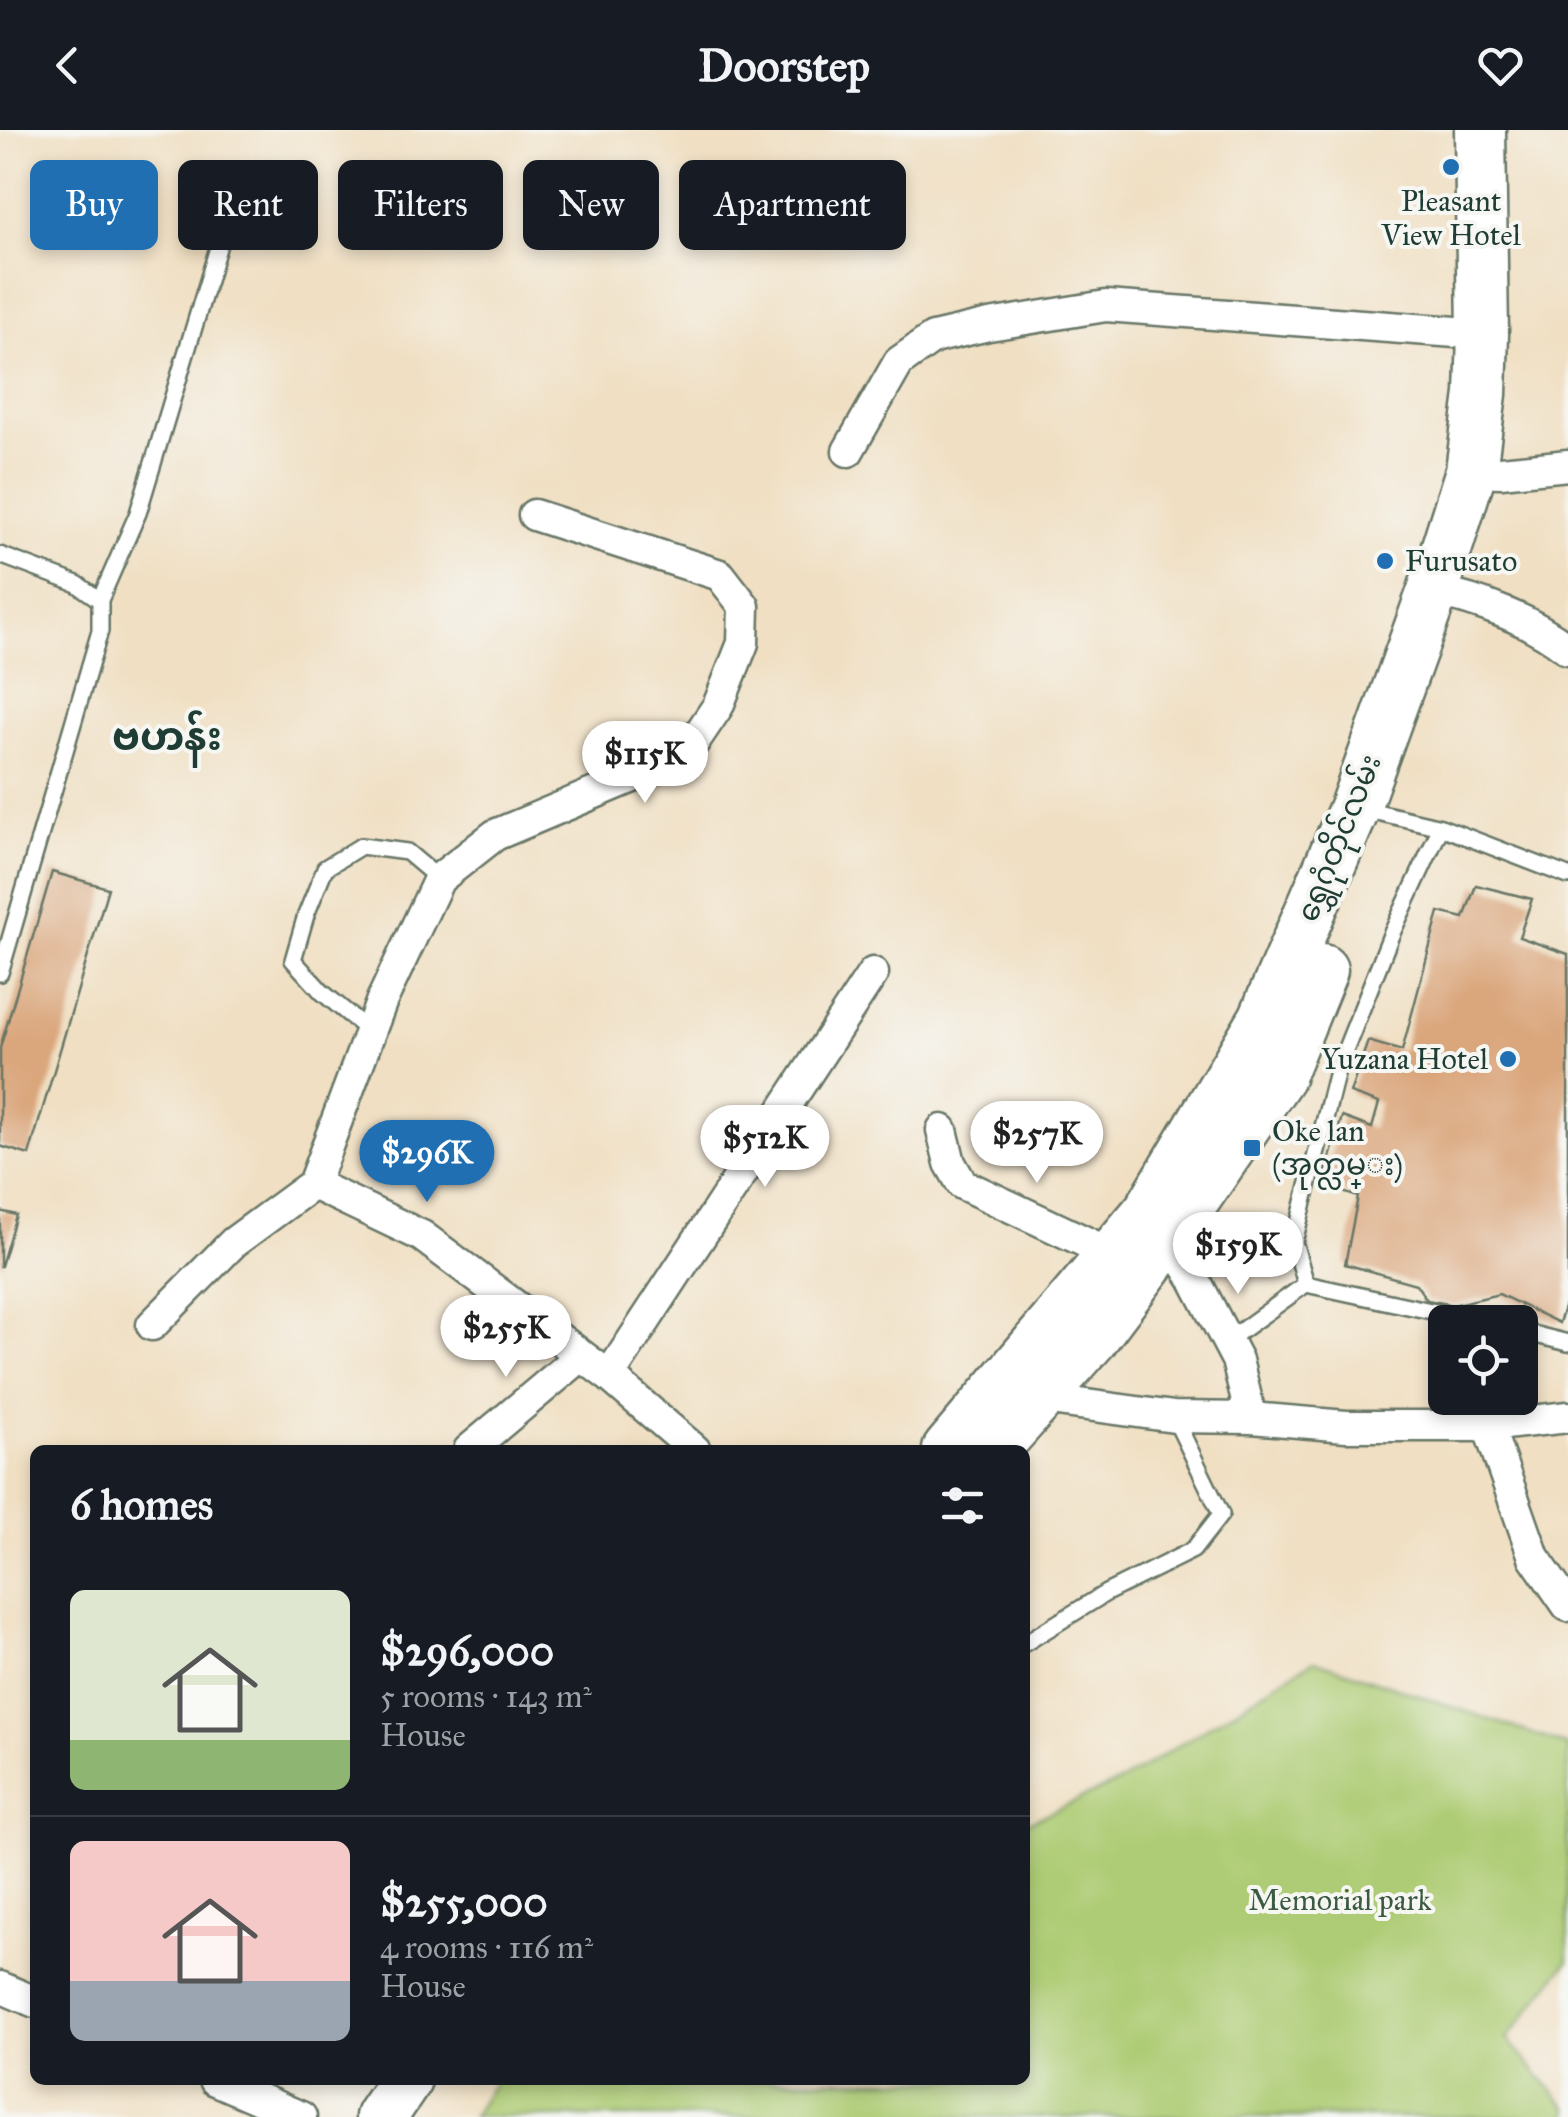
<!DOCTYPE html>
<meta charset="utf-8">
<style>
:root{--surface:#171b24;--page:#242831;--text:#f1f3f6;--muted:#9ea1a6;--line:#363941;--accent:#1f6fb2}
body{margin:0;font-family:"IM FELL Great Primer","Noto Sans Myanmar",serif;background:var(--page);color:var(--text);height:100vh;display:flex;flex-direction:column;font-size:38px;white-space:nowrap}
*{box-sizing:border-box;margin:0}
p{font-size:32px;color:var(--muted)}
.icon{flex:none;width:55px;height:55px;fill:none;stroke:currentColor;stroke-width:2;stroke-linecap:round;stroke-linejoin:round}
.map{position:relative;flex:1;overflow:hidden}
.drawer{position:absolute;left:30px;top:1315px;width:1000px;height:640px;display:flex;flex-direction:column;background:var(--surface);border-radius:15px;box-shadow:0 5px 15px #0003}
.drawer>*{flex:none}
.banner{position:absolute;left:30px;top:30px;width:1000px;height:90px;display:flex;gap:20px}
.tools{position:absolute;left:1428px;top:1175px;display:grid;gap:20px}
.tools a{display:grid;place-items:center;width:110px;height:110px;border-radius:15px;background:var(--surface);box-shadow:0 5px 15px #0003;font-size:50px}
.price{position:absolute;translate:-50% -85px;padding:0 22px;border-radius:35px;background:#fff;color:#222;font-size:32px;line-height:65px;filter:drop-shadow(0 2px 5px #0008)}
.price::after{content:'';position:absolute;left:50%;top:60px;width:30px;height:22px;margin-left:-15px;background:inherit;clip-path:polygon(0 0,100% 0,50% 100%)}
.price.selected{background:var(--accent);color:#fff}
ul{padding:0;list-style:none}
li{display:flex;align-items:center;gap:30px;height:250px;padding:0 40px}
li+li{border-top:2px solid var(--line)}
li span{display:grid;place-items:center;flex:none;width:280px;height:200px;border-radius:15px;color:#555}
li>.icon{margin-inline-start:auto}
span .icon{width:120px;height:120px;fill:#fffc;stroke-width:1}
li b{font-size:42px}
h2{display:flex;justify-content:space-between;align-items:center;height:120px;padding:0 40px;font-size:42px}
.tag{padding:0 35px;border-radius:15px;background:var(--surface);box-shadow:0 5px 15px #0003;font-size:35px;line-height:90px}
.tag.selected{background:var(--accent);color:#fff}
header{display:flex;justify-content:space-between;align-items:center;height:130px;padding:0 40px;background:var(--surface);font-size:45px;font-weight:800}
.map>svg:first-child{display:block}
</style>
<header><svg class="icon" aria-label="back" viewBox="0 0 24 24"><path d="M15 5l-7 7 7 7"/></svg>Doorstep<svg class="icon" aria-label="heart" viewBox="0 0 24 24"><path d="M12 20l-8-8c-3-5 5-10 8-4 3-6 11-1 8 4z"/></svg></header>
<div class="map">
<svg width="1568" height="1987" viewBox="0 0 1568 1987">
<rect width="100%" height="100%" fill="#f6f6f2"/>
<filter id="ink" filterUnits="userSpaceOnUse"><feTurbulence type="fractalNoise" baseFrequency=".01" numOctaves="2"/><feDisplacementMap in="SourceGraphic" scale="20" xChannelSelector="R" yChannelSelector="G"/><feConvolveMatrix kernelMatrix="1 2 1 2 8 2 1 2 1" color-interpolation-filters="sRGB"/></filter>
<filter id="wash" filterUnits="userSpaceOnUse"><feTurbulence type="fractalNoise" baseFrequency=".0048" numOctaves="4" result="noise"/><feDisplacementMap in="SourceGraphic" scale="40" xChannelSelector="R" yChannelSelector="G"/><feGaussianBlur stdDeviation="2.25" result="paint"/><feColorMatrix in="noise" values="0 0 0 0 0 0 0 0 0 0 0 0 0 0 0 0 0 1.4 0 .05"/><feComposite in="paint" operator="in"/></filter>
<g filter="url(#wash)">
<rect width="100%" height="100%" fill="#f0dfc2"/>
<!-- green -->
<path fill="#aecc74" stroke="#668454" stroke-width="2.5" d="M1314,1530l254,86v215l-61,78 61,69v9h-1096l23,-37h530v-257l97,-42z"/>
<g id="blocks">
<!-- building -->
<path fill="#daa67c" d="M52,742l56,16 -79,267 -29,-9v-98z
M1476,755l56,14 -13,38 49,17v341l-9,28 -60,-29 -46,11 -26,-5 -11,-16 -71,-20 13,-67 -36,-12 20,-68 30,11 7,-25 -29,-10 18,-52 34,10 37,-139 25,6z
M0,1081l16,4 -15,51h-1z"/>
</g>
</g>
<g filter="url(#ink)">
<use href="#blocks" fill-opacity="0" stroke="#687666" stroke-width="2.5"/>
<g fill="none" stroke-linecap="round" stroke-linejoin="round">
<defs>
<path id="lane" d="M0,425l77,29 23,16
M1364,679l77,18 -50,108 -54,136 -43,171 12,42 176,38
M1441,697l127,49
M0,843l100,-342v-31l38,-87 91,-302
M370,902l-48,-40 -29,-32 13,-45 19,-47 36,-22 46,6 32,27
M1520,1201l48,12
M1227,1211l79,-57
M1025,1513l81,-50 87,-43 28,-36 -47,-97"/>
<path id="street" d="M848,321l51,-89 34,-24 56,-13 117,-19 377,28
M1471,341l30,1 67,-7
M1433,461c45,9 99,29 135,58
M942,1000l8,33 12,21 162,76
M313,1054l69,-184 57,-121 56,-44 190,-80 33,-49 25,-63 1,-37 -24,-31 -186,-60
M1162,1098l32,50 43,82 14,58
M152,1195l82,-83 79,-58 109,52 187,140 86,74
M609,1246l264,-403
M1028,1267l146,20 77,1 95,8h142l80,-9
M1488,1296l46,131 34,49
M469,1320l112,-94
M0,1857l35,15
M215,1950l86,37"/>
<path id="primary" d="M948,1320l202,-240 114,-191 91,-212 78,-216 38,-120 10,-77 2,-60 -3,-204
M993,1320l99,-111 76,-101 111,-162 43,-106
M381,1987l25,-37"/>
</defs>
<!-- lane casing -->
<use href="#lane" stroke="#687666" stroke-width="20"/>
<!-- street casing -->
<use href="#street" stroke="#687666" stroke-width="35"/>
<!-- primary casing -->
<use href="#primary" stroke="#687666" stroke-width="55"/>
<!-- lane -->
<use href="#lane" stroke="#fff" stroke-width="15"/>
<!-- street -->
<use href="#street" stroke="#fff" stroke-width="30"/>
<!-- primary -->
<use href="#primary" stroke="#fff" stroke-width="50"/>
</g>
</g>
<!-- markers -->
<g fill="#1f6fb2" stroke="#f6f6f2" stroke-width="4">
<circle cx="1451" cy="37" r="10"/>
<circle cx="1385" cy="431" r="10"/>
<circle cx="1508" cy="929" r="10"/>
<rect x="1242" y="1008" width="20" height="20" rx="5"/>
</g>
<g text-anchor="middle" stroke-width="8" stroke-linejoin="round" paint-order="stroke">
<!-- poi labels -->
<g font-size="30" fill="#1f3d34" stroke="#f6f6f2" text-anchor="start">
<text x="1451" y="81" text-anchor="middle">Pleasant<tspan x="1451" dy="34">View Hotel</tspan></text>
<text x="1405" y="441">Furusato</text>
<text x="1488" y="939" text-anchor="end">Yuzana Hotel</text>
<text x="1272" y="1011">Oke lan<tspan x="1272" dy="34">(အုတ္လမ္း)</tspan></text>
</g>
<!-- street labels -->
<g font-size="30" fill="#1f3d34" stroke="#f6f6f2">
<text transform="translate(1339 708) rotate(-68)" y="10">ရွှေဂုံတိုင်လမ်း</text>
</g>
<!-- park labels -->
<g font-size="30" fill="#3c5a41" stroke="#f6f6f2">
<text x="1340" y="1780">Memorial park</text>
</g>
<!-- district labels -->
<g font-size="40" font-weight="bold" fill="#1f3d34" stroke="#f6f6f2">
<text x="167" y="620">ဗဟန်း</text>
</g>
</g>
</svg>
<div class="tools">
<a><svg class="icon" aria-label="locate" viewBox="0 0 24 24"><circle cx="12" cy="12" r="6"/><path d="M12 2v4M12 18v4M2 12h4M18 12h4"/></svg></a>
</div>
<b class="price" style="left:645px;top:676px">$115K</b>
<b class="price" style="left:1037px;top:1056px">$257K</b>
<b class="price" style="left:765px;top:1060px">$512K</b>
<b class="price selected" style="left:427px;top:1075px">$296K</b>
<b class="price" style="left:1238px;top:1167px">$159K</b>
<b class="price" style="left:506px;top:1250px">$255K</b>
<div class="banner">
<a class="tag selected">Buy</a>
<a class="tag">Rent</a>
<a class="tag">Filters</a>
<a class="tag">New</a>
<a class="tag">Apartment</a>
</div>
<section class="drawer">
<h2>6 homes<svg class="icon" aria-label="filters" viewBox="0 0 24 24"><path d="M4 7h16M4 17h16"/><circle cx="9" cy="7" r="2"/><circle cx="15" cy="17" r="2"/></svg></h2>
<ul>
<li><span style="background:linear-gradient(#dfe7d0 75%,#8fb573 0)"><svg class="icon" aria-label="home" viewBox="0 0 24 24"><path d="M3 11l9-7 9 7M6 9v11h12V9"/></svg></span><div><b>$296,000</b><p>5 rooms · 143 m²</p><p>House</p></div></li>
<li><span style="background:linear-gradient(#f6c9c9 70%,#9aa5b1 0)"><svg class="icon" aria-label="home" viewBox="0 0 24 24"><path d="M3 11l9-7 9 7M6 9v11h12V9"/></svg></span><div><b>$255,000</b><p>4 rooms · 116 m²</p><p>House</p></div></li>
</ul>
</section>
</div>
